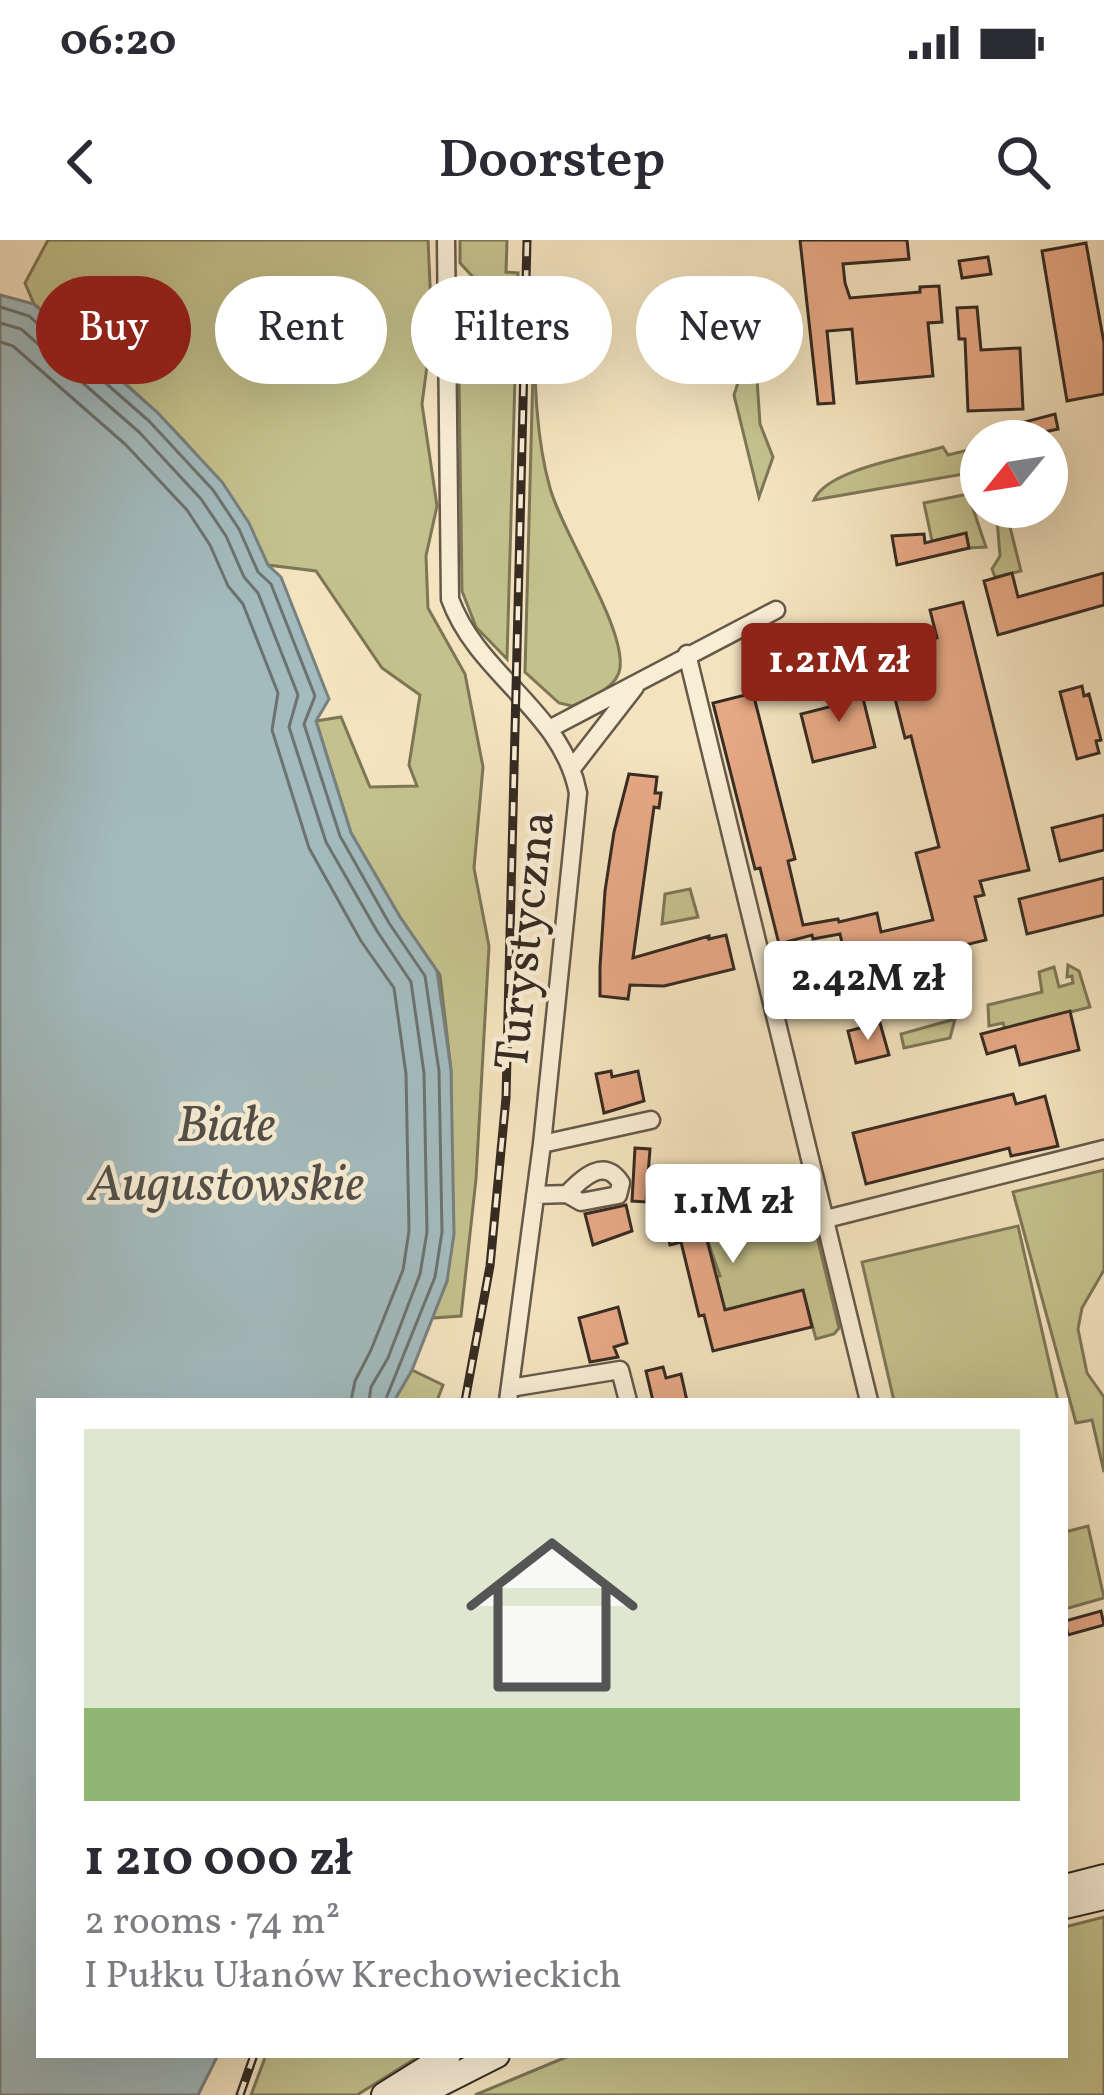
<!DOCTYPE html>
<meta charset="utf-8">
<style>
:root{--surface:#fff;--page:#f2f2f3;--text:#2b2b33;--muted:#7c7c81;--line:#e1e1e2;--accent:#8f2418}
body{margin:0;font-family:Vollkorn,serif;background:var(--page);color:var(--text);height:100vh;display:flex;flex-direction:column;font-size:45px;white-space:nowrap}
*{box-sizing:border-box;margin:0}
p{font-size:39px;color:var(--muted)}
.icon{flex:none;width:66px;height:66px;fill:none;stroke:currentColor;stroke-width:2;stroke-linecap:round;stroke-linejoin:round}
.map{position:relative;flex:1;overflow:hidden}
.details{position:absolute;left:36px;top:1158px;width:1032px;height:660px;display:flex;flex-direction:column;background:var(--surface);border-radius:0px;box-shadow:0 12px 48px #0002}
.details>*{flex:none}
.guide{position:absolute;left:36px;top:36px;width:1032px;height:108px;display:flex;gap:24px}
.needle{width:78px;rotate:240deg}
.controls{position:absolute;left:960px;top:180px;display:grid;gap:24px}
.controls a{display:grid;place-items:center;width:108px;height:108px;border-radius:50%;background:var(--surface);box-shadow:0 12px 48px #0002;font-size:60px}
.price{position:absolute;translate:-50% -102px;padding:0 27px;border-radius:12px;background:#fff;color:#222;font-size:39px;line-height:78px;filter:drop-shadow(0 3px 6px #0008)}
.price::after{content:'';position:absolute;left:50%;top:72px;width:36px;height:27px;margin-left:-18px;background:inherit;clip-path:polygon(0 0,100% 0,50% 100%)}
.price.active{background:var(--accent);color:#fff}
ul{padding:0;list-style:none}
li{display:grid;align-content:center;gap:24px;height:636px;padding:0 48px}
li+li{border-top:3px solid var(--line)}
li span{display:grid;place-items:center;height:372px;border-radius:0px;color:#555}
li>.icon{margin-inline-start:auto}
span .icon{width:216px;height:216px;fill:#fffc;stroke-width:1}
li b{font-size:51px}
.chip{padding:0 42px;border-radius:54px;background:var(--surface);box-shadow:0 12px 48px #0002;font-size:42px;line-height:108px}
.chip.active{background:var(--accent);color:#fff}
.status{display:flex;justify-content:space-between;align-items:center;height:84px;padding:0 60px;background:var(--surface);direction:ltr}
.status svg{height:33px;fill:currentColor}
header{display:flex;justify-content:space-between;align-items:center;height:156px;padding:0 48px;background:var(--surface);font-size:54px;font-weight:600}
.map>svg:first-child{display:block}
</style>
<div class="status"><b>06:20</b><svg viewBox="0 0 49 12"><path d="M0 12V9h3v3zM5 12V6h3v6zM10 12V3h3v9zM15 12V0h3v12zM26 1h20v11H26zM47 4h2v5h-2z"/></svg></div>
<header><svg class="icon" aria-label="back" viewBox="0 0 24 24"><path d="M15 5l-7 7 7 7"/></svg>Doorstep<svg class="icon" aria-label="search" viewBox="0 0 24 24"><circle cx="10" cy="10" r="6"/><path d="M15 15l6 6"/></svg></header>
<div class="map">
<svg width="1104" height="1855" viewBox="0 0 1104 1855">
<rect width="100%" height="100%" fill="#f4e3bf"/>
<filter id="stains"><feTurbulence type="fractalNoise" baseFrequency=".00167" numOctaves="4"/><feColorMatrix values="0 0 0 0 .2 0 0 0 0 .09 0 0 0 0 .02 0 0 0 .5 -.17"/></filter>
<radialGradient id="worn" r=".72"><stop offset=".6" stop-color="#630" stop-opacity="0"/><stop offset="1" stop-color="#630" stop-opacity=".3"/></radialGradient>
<!-- green -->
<path fill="#c4c18c" stroke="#7d7657" stroke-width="3" d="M48,0h380l4,88 -10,76 15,102 -11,50 2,52 37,66 18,93 -9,101 15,78 -13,233 -15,137 -29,2 15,-37 4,-211 -11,-95 -40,-58 -49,-84 -35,-112 25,-4 29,70 47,-1 -8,-21 11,-70 -38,-27 -66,-97 -48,-6c-50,-112 -144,-182 -234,-261l-9,-21z
M460,0h47l-1,32 12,1 -11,386 -31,-32 -14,-36 -4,-285 5,-11 11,-5 -2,-14 -12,-13z
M534,93c1,51 2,106 16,155 13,47 75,138 70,180 -2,20 -32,31 -48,38l-13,-3 -34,-31z
M756,124l4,60 13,33 -14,40 -25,-102 9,-28z
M943,207l5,8 33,-8v24l-167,29c13,-31 96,-43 129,-53z
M968,254l18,53 -17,1 -3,-15 -34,8 -8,-38z
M996,267h9l16,64 -26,6 -3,-8 8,-13z
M690,649l8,28 -36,7 3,-30z
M1068,725l11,6 11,36 -85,22 -2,-6 -14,3 -1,-21 54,-13 -3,-20 15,-5 5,20 14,-4 -1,-7 -5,1z
M955,779l-5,19 -46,10 -3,-14z
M801,930l38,158 -5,6 -18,5 -13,-48 -78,19 -9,-33 4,-1 -14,-40 70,-56 -46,12 -1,-4z
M1104,930v100l-22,38 -4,21 9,44 17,24v75l-12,-52 -16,3 -63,-231z
M1018,986l40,175h-164l-32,-139z
M412,1130l31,15 -6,16h-43z
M1088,1286l16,72 -39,11v-77z
M1104,1677v178h-629l96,-40h494v-128z
M266,1815h155l-64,40h-106z"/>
<!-- water -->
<path fill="#a3bbbe" stroke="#778180" stroke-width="3" d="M0,55l34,9 123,108 65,70 27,41 19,42 13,12 48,122 -13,22 35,112 49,84 37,54 14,99 3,164 -7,47 -35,89 -18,31h-355v654h179l-20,40h-198z"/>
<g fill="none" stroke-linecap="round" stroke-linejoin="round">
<!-- shore -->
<path stroke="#6c7370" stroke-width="3" d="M0,67l29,9 120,105 64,69 26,39 19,43 13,12 44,112 -11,28 36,112 49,87 36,53 14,95 3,161 -7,45 -50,124
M0,83l21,6 118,103 62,67 25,37 18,41 14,16 40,102 -9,32 37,115 51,89 34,51 13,91 3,159 -7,42 -32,84 -17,29 -2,14
M0,102l13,4 113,99 61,65 23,35 18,41 15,18 35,89 -6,37 37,118 52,93 33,47 12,86 3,157 -6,39 -32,80 -16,31 -4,20"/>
</g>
<!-- building -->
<path fill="#e7a885" stroke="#362b22" stroke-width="3" d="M800,0h107l2,19 -66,5 2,19 5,15 70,-6v-5l19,-1 3,36 -14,1 5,53 -76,7 -5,-54 -25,2 7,72 -16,1z
M1086,3l18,100v51l-37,7 -25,-150z
M988,17l3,17 -29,4 -3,-17z
M977,67l4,43 39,-2 3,61 -55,2 -3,-72h-6l-2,-31z
M1055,174l3,15 -42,9 -3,-13z
M966,293l3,15 -72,17 -5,-29 32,-2 1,9z
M1012,333l6,24 86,-24v32l-106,30 -14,-54z
M963,362l66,268 -49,11 4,14 -9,2 11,43 -137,33 -9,-39 -27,5 -1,-4 -33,9 -19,-76 -5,1 -42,-166 40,-10 42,166 -7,2 15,64 35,-6 1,3 38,-9 4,19 52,-12 -17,-67 23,-6 -28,-111 -6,2 -22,-87 54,-13 -7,-28z
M858,438l17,69 -62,15 -12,-48 36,-9 -5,-20z
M1082,446l2,10 5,-2 12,46 -5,1 3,12 -22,6 -17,-67z
M629,534l28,3 -2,16h6l-2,15 -5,-1 -21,151 76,-22v3l17,-4 8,34 -70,17 -34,-1 -2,14 -28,-3v-29l5,-76 9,-59z
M1104,575v35l-44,11 -8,-33z
M1104,638v37l-77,19 -8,-35z
M1070,771l9,39 -59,15 -5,-19 -28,8 -6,-20z
M880,783l9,32 -33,8 -8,-32z
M611,831l1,6 26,-6 6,30 -40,12 -8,-39z
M1013,854l3,10 29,-8 13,50 -47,10 -2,-8 -143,36 -13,-51z
M635,908l15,1 -4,53 -14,-1z
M777,940l9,35 -80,21 19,74 78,-20 9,37 -99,24 -9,-36 -5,1 -18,-74 -11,3 -8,-35z
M626,965l6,26 -39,14 -8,-31z
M618,1067l9,36 -13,4 4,10 -28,5 -11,-44z
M663,1127l3,11 15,-4 6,27h-34l-7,-30z
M1101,1371l3,14 -36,10 -3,-14z"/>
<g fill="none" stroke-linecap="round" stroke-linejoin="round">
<defs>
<path id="street" d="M446,0l4,359c28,77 112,111 128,194l-36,351 -34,257
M687,414l182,747
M551,488l225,-118
M573,527l62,-80
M542,904l109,-24
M535,955l32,-1 14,8 37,-7 3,-12c-16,-26 -38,-6 -54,11
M826,979l278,-70
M510,1148l110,-18 8,31"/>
<path id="secondary" d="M1065,1647l39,-10
M1065,1666l39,-9
M384,1855l64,-40
M418,1855l79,-40"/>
</defs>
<!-- street casing -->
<use href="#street" stroke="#665949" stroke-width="21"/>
<!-- secondary casing -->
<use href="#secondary" stroke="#362b22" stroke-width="28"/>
<!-- street -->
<use href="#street" stroke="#f8edd5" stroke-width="16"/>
<!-- secondary -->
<use href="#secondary" stroke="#f8edd5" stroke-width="24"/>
<defs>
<path id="rail" d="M465,1161l25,-135 16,-168 21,-858
M240,1855l14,-40"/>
</defs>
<!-- rail casing -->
<use href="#rail" stroke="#362b22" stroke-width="9"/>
<!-- rail -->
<use href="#rail" stroke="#f8edd5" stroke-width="4.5" stroke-dasharray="14" stroke-linecap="butt"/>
</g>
<g text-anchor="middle" stroke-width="9" stroke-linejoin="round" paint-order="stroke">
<!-- street labels -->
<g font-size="48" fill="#362b22" stroke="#f8edd5">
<text transform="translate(523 700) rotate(-84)" y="17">Turystyczna</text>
</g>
<!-- water labels -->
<g font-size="51" font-style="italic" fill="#514f49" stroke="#f8edd5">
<text x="226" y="901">Białe<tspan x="226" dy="59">Augustowskie</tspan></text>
</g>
</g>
<rect width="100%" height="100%" filter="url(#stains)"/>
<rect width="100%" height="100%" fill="url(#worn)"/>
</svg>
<div class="controls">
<a><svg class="needle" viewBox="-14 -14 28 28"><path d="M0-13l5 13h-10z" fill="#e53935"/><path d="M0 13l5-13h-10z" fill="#7c7c81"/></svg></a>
</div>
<b class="price active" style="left:839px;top:485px">1.21M zł</b>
<b class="price" style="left:868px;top:803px">2.42M zł</b>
<b class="price" style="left:733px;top:1026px">1.1M zł</b>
<div class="guide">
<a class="chip active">Buy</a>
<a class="chip">Rent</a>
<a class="chip">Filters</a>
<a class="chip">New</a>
</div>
<section class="details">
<ul>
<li><span style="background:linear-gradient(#dfe7d0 75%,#8fb573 0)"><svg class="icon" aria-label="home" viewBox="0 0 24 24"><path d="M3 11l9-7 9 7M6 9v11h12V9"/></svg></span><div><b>1 210 000 zł</b><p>2 rooms · 74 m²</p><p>I Pułku Ułanów Krechowieckich</p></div></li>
</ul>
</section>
</div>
